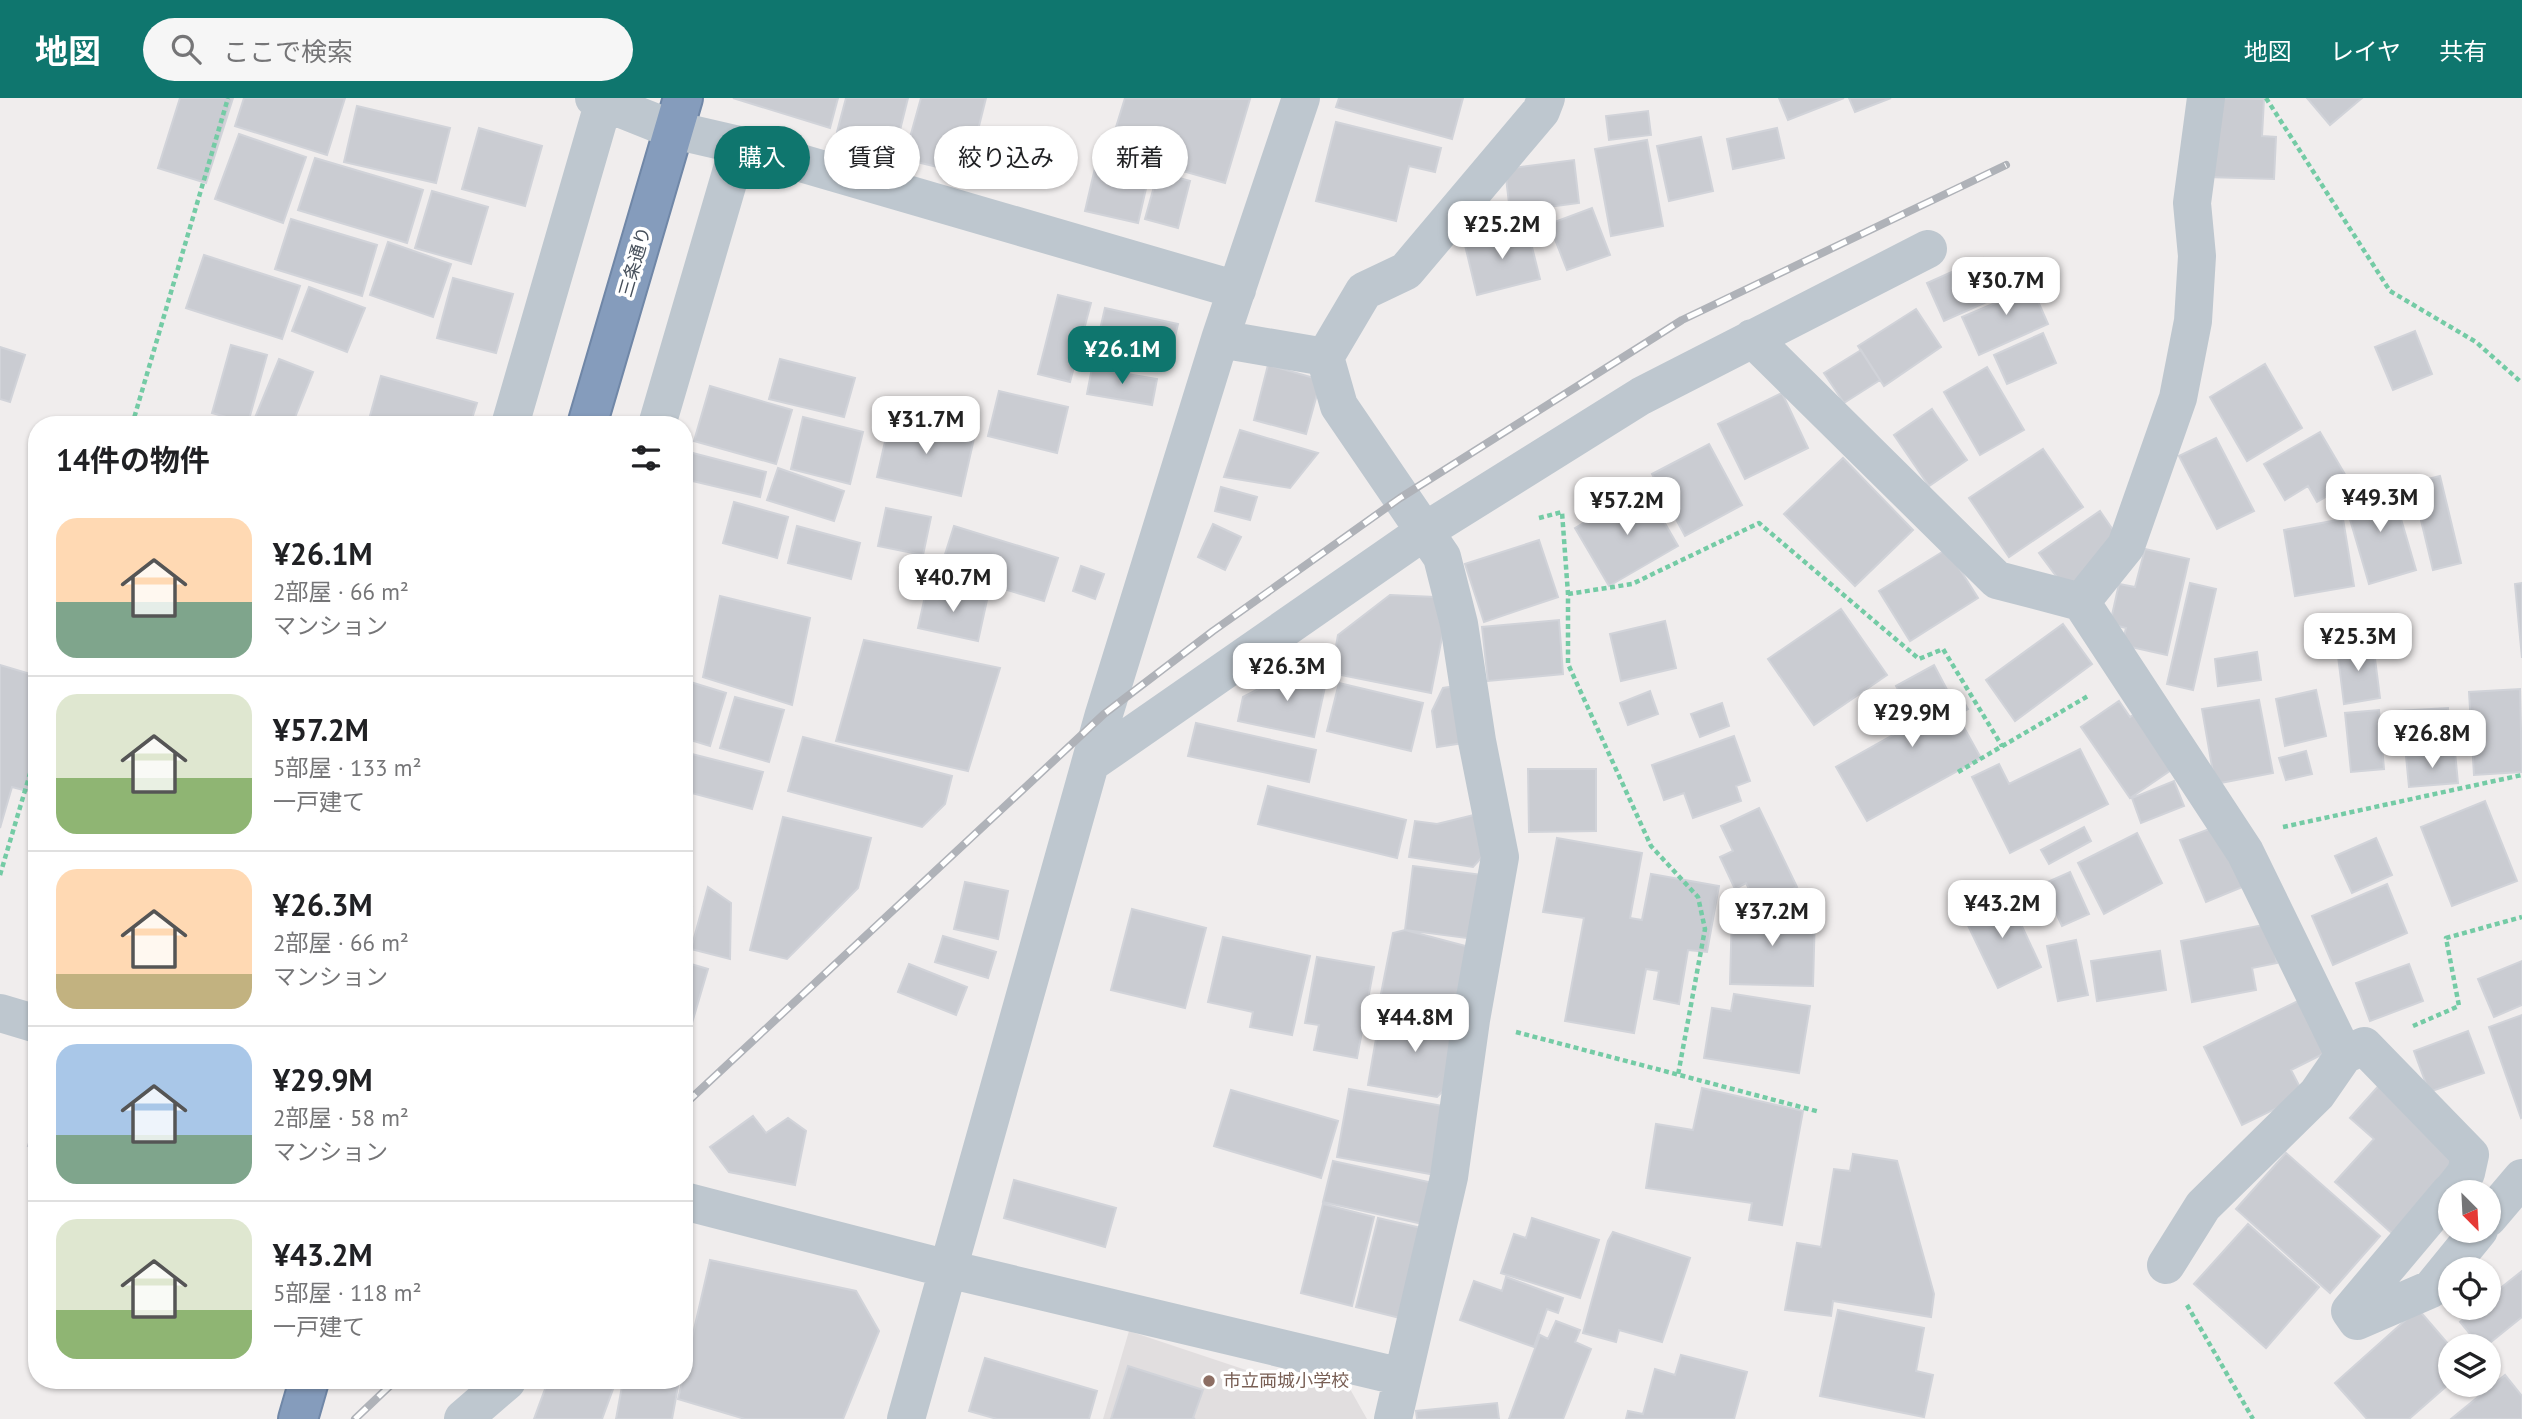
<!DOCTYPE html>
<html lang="ja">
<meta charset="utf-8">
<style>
:root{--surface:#fff;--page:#f6f6f6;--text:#202124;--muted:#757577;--line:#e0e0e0;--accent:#0f766e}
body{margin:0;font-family:"PT Sans","Noto Sans JP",sans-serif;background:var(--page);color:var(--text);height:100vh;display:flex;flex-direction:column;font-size:26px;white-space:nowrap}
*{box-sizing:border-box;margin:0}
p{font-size:23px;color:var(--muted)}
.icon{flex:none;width:38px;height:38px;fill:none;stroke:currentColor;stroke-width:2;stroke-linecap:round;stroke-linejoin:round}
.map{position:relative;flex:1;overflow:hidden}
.drawer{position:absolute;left:28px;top:318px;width:665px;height:973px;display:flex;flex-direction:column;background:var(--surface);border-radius:28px;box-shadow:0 2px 5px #0004}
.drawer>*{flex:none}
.top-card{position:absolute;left:714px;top:28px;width:665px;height:63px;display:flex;gap:14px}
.needle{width:46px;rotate:156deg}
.tools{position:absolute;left:2438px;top:1082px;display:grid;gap:14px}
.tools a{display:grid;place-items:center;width:63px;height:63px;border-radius:50%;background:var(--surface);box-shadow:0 2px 5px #0004;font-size:35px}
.price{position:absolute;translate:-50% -60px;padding:0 16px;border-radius:14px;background:#fff;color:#222;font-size:23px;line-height:46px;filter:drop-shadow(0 2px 4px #0008)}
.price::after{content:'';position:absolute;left:50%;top:42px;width:21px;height:16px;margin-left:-10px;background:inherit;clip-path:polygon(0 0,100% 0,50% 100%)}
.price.active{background:var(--accent);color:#fff}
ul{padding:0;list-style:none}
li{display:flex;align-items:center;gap:21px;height:175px;padding:0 28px}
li+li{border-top:2px solid var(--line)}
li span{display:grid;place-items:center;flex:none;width:196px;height:140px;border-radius:21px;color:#555}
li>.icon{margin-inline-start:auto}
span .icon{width:84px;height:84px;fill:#fffc;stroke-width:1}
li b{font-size:30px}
h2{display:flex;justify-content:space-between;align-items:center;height:84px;padding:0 28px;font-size:30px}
.chip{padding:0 24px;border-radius:32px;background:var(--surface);box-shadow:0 2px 5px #0004;font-size:24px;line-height:63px}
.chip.active{background:var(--accent);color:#fff}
header{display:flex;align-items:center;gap:42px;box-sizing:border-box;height:98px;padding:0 35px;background:var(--accent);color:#fff}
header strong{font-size:33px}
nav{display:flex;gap:38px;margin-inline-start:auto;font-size:24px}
.search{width:490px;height:63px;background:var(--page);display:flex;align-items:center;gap:18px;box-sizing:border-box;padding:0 24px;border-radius:38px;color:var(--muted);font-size:26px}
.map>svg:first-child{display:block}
</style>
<header>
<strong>地図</strong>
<div class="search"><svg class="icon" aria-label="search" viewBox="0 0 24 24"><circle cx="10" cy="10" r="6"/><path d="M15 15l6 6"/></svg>ここで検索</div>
<nav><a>地図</a><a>レイヤ</a><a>共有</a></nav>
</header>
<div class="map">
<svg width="2522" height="1321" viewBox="0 0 2522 1321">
<rect width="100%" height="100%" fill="#f0eded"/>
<!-- education -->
<path fill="#e1dedf" d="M1129,1233l126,42 95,16 17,30h-264z"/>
<!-- building -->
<path fill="#caccd2" stroke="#d1d3d9" stroke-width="2" d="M180,0h53l-27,85 -48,-15z
M244,0h101l-18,57 -92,-29z
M733,0h105l-8,30z
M846,0h62l-12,48 -59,-14z
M921,0h65l-19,76 -63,-15z
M1125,0l125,1 -25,84 -116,-33z
M1339,0h124l-11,41 -116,-32z
M1779,0h65l-56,22z
M1849,0h42l-36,14z
M2218,0l46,1 -2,37 14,1 -2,42 -67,-2z
M2307,0h55l-32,27z
M357,8l93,22 -14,55 -92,-21z
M1648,13l3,24 -42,5 -3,-24z
M1336,24l105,26 -6,24 -26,-6 -13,55 -80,-20z
M479,30l63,18 -17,60 -63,-17z
M1777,30l7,30 -51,11 -6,-30z
M239,36l67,23 -23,66 -68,-24z
M1701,39l12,54 -44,10 -12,-55z
M1647,42l16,86 -52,10 -16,-87z
M1098,57l53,12 -13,56 -53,-12z
M315,60l108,32 -16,53 -109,-33z
M1574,62l5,43 -69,9 -5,-43z
M1158,74l32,9 -12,47 -33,-9z
M432,93l56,16 -17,57 -56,-16z
M1592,110l18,47 -43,15 -18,-46z
M291,121l86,26 -15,51 -87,-27z
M1527,129l13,52 -63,16 -13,-54z
M388,144l63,22 -18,53 -63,-22z
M204,157l96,31 -18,53 -96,-31z
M1983,160l17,38 -56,25 -17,-38z
M2026,176l22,50 -69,31 -17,-38 45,-19 -6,-14z
M453,180l60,16 -17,59 -59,-15z
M309,189l56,21 -18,44 -55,-21z
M1058,197l33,8 -21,79 -32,-8z
M1105,210l73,16 -9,39 -73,-16z
M1916,211l25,38 -57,39 -26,-40z
M2415,233l17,43 -39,16 -18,-43z
M2043,235l13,30 -49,21 -13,-29z
M231,247l36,10 -19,68 -36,-10z
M0,249l25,8 -15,47 -10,-3z
M1861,252l19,30 -36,23 -20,-30z
M279,261l34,13 -21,53h-40z
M780,261l75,19 -11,39 -75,-18z
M2265,266l37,64 -55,33 -37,-64z
M1268,267l53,15 -15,54 -52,-14z
M1987,269l37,63 -44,25 -36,-63z
M1092,270l65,11 -5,26 -65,-11z
M381,278l96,27 -7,22h-95l-7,-2z
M710,288l82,24 -16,54 -82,-23z
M999,293l69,16 -11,46 -69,-17z
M1782,295l26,55 -63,31 -27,-55z
M1932,311l35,51 -38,26 -35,-51z
M891,317l84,19 -14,62 -84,-19z
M803,319l60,15 -13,52 -59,-15z
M1240,332l78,23 -28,35 -66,-11z
M2320,334l30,51 -33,19 -9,-16 -23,14 -21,-36z
M2216,340l38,73 -37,18 -38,-73z
M1709,346l33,61 -57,31 -33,-62z
M2043,351l40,58 -74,50 -40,-59z
M689,354l77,20 -6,25 -76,-18z
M1843,360l70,72 -58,56 -71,-72z
M778,370l66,23 -10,30 -67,-21z
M2440,378l21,87 -28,7 -21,-87z
M2391,387l25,85 -47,14 -25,-85z
M1221,389l36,10 -7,23 -35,-9z
M1644,389l34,59 -69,40 -34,-58z
M734,404l54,15 -11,41 -54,-15z
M886,410l45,9 -8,38 -45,-9z
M2100,413l24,35 -59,42 -26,-35z
M2343,421l11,67 -59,10 -11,-66z
M1213,426l28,13 -16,33 -27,-13z
M797,428l63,17 -9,36 -63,-16z
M954,428l104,32 -14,43 -104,-31z
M1539,442l19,57 -74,25 -19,-58z
M1947,451l31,49 -68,43 -31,-50z
M2145,451l44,10 -22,96 -45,-10 4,-17 -16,-4 9,-40 16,3z
M1081,468l23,8 -9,25 -22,-8z
M2190,485l26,6 -23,101 -26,-6z
M2522,485v75l-7,-74z
M927,489l60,13 -9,41 -60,-13z
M1390,497l45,2 11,20 -15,76 -100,-20 7,-38z
M720,498l90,22 -18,87 -89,-28z
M1841,511l46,66 -73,50 -46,-66z
M1559,522l4,54 -75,7 -6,-54z
M1665,523l11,47 -55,13 -11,-47z
M2063,526l29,40 -77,57 -29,-41z
M864,542l136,28 -32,103 -132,-30z
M2373,545l7,55 -36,6 -7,-56z
M2257,554l4,28 -43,6 -3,-27z
M0,567l37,11v82l-10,33 -15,-4 -12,41z
M1934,567l19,36 8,-4 7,12 -11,6 24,43 -114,63 -31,-54 80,-45 -20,-36z
M1301,569l27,6 -14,64 -76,-16 5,-24z
M684,582l42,13 -16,53 -26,-8z
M1339,585l84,20 -12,48 -84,-20z
M1469,586l8,57 -40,6 -5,-36 11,-23z
M2520,591l2,83 -48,3 -5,-83z
M2316,592l10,46 -41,10 -9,-47z
M1650,593l8,23 -30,11 -8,-22z
M735,599l49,13 -15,52 -49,-14z
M2259,602l14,73 -58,11 -13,-75z
M2119,603l11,16 12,-8 38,55 -50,34 -49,-71z
M1722,605l7,23 -29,11 -9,-23z
M2448,610l2,34 -51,2 -2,-33z
M2379,612l5,59 -33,3 -6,-59z
M1196,625l120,27 -7,32 -121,-26z
M1734,638l16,45 -14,5 5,15 -48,17 -9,-25 -20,7 -12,-35z
M803,639l149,39 -7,28 -23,23 -134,-36z
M2080,651l28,55 -98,49 -38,-76 27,-13 10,20z
M2306,653l6,23 -26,6 -7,-22z
M684,654l79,20 -11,37 -68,-18z
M2455,654l3,31 -49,4 -3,-31z
M1528,671h68v62l-67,1z
M2174,683l10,25 -43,17 -9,-25z
M1268,688l138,34 -9,38 -139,-34z
M2485,703l32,80 -65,25 -31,-79z
M1759,710l38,79 -40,18 -11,-22 -11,6 -15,-32 13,-6 -12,-25z
M1474,717l10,40 -11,12 -64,-10 6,-36 22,3z
M783,719l88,21 -13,50 -71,71 -37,-9z
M2220,727l25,61 -39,16 -26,-62z
M2084,729l7,14 -42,23 -8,-14z
M2137,735l25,50 -58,31 -26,-51z
M1557,740l85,15 -12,65 12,2 9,-46 68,12 -12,66 -19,-2 -9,54 -25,-5 5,-28 -13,-2 -12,64 -69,-12 19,-103 -41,-6z
M2376,740l16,37 -40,18 -17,-37z
M1413,768l70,9 -9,64 -69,-9z
M2070,774l19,42 -27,12 -19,-42z
M965,784l43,9 -10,48 -44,-10z
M2387,786l20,49 -74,32 -21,-49z
M708,789l23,16 -1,56 -39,-10z
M2006,794l35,75 -43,21 -36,-75z
M684,807l8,2 -8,32z
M1132,811l74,19 -21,80 -74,-18z
M1732,813l83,2 -2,73 -83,-2z
M2269,826l8,39 -25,5 4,22 -64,12 -11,-61z
M1405,832l68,18 -12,67 -81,-16 13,-66z
M943,838l53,16 -8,26 -53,-16z
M1223,839l87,19 -18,79 -42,-8 3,-15 -45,-10z
M2076,842l12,55 -30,6 -11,-55z
M2160,853l6,39 -69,11 -6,-40z
M1317,859l57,10 -17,91 -43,-8 5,-25 -14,-2z
M2522,863v44l-28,12 -16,-38z
M684,864l24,7 -24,81z
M909,866l58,23 -11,28 -58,-23z
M2409,866l14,37 -53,20 -14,-38z
M1734,896l76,12 -11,67 -95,-15 8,-50 19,3z
M2306,899l25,53 -40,20 13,25 -62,30 -38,-78z
M1381,912l83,14 -9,55 -18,18 -69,-12z
M2522,917v102l-1,1 -32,-91z
M2468,933l16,42 -55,19 -15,-41z
M2383,983l83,74 -72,80 -59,-53 39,-43 -24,-21z
M1702,990l101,23 -21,114 -33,-5 3,-17 -106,-15 10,-64 37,6z
M1349,991l105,19 -13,68 -104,-19z
M1231,992l107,31 -17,57 -107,-32z
M37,1018v33l-9,-3z
M753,1018l13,17 22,-15 18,13 -11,54 -66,-13 -19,-25z
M2286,1055l94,83 -50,57 -94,-84z
M1853,1056l44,7 37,133 -3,23 -98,-16 -2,15 -46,-6 12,-67 24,4 13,-78 16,2z
M1333,1063l109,24 -10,41 -109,-24z
M1014,1082l102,28 -11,39 -101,-29z
M1323,1106l51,13 -22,89 -51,-13z
M1378,1120l52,12 -22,90 -52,-13z
M1532,1120l67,22 -19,58 -79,-25 13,-39 12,4z
M2248,1126l71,63 -53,61 -72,-64z
M1613,1134l77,26 -28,84 -43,-12 -3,12 -33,-9 25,-92z
M710,1162l146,31 23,40 -36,88h-98l-67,-20z
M2522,1173v46l-36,29h-6l-20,-24 18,-15h10v-9z
M1506,1179l57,21 -5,15 -11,-4 -13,38 -74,-27 14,-39 28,10z
M2418,1211l32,37v37l-41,36h-42l-32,-36z
M1838,1212l86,18 -8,43 17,4 -9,42 -104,-21z
M1556,1223l24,9 -5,12 16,7 -28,70h-54l31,-84 8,4z
M1681,1257l66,17 -13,47h-108l2,-8 15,3 12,-45 20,6z
M985,1260l112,33 -8,28h-92l-28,-8z
M1128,1268l75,24 -10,28 2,1h-84z
M2505,1277l17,21v23h-71z
M548,1283h68l-14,38h-68z
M623,1283h56l-7,38h-56z
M1497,1305l2,16h-82l-1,-8z"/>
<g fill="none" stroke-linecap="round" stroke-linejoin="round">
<defs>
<path id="highway" d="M587,327l96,-327
M298,1321l11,-38"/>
</defs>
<!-- highway casing -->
<use href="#highway" stroke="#7087a7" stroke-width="42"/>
<!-- path -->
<path stroke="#74cba5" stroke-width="4.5" stroke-dasharray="5 3.5" stroke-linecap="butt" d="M2266,0l124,193 86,51 46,41
M132,327l96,-327
M1539,420l23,-6 6,82v70l83,182 47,51 7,32 -27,146
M1568,496l64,-10 127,-61 160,136 24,-10 59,97
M1958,674l130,-76
M2283,729l239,-52
M0,777l37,-125
M2413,928l46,-20 -13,-68 76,-21
M1516,934l304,80
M2187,1207l66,114"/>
<!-- minor -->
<path stroke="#bec7cf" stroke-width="38" d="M594,0l80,32 65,15 498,145
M1752,240l245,242 84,22 164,250 99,203 -27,39 -114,112 -37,59
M1220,241l105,18
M510,327l94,-324
M657,327l82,-280
M2081,504l45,-56 52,-148 15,-77 4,-65 -5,-53 14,-105
M1091,665l334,-232 216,-135 287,-147
M0,915l37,11
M2344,957l20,-9 106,109 -4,18 -15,19
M2450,1094l-100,119 7,10 74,-32 48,-59
M684,1103l264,68 454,108
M2488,1120l34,-40
M463,1321l44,-38
M906,1321l198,-705 116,-375 81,-241
M1393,1321l56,-242 22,-157 29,-163 -23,-116 -18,-117 -17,-67 -103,-151 -14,-49 39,-66 42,-20 135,-160 5,-13"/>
<!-- highway -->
<use href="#highway" stroke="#859cbc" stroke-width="38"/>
<defs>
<path id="rail" d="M684,1007l420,-391 109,-83 187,-133 282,-178 324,-155
M355,1321l40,-38"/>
</defs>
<!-- rail casing -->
<use href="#rail" stroke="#afb2b8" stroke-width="8"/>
<!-- rail -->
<use href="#rail" stroke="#fff" stroke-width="5" stroke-dasharray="16" stroke-linecap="butt"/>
</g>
<!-- markers -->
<circle fill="#8d6e63" stroke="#fff" stroke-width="2.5" cx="1209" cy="1283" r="7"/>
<g text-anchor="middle" stroke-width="7" stroke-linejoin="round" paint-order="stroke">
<!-- street labels -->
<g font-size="18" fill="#464f5a" stroke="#fff">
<text transform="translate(635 164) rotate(-74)" y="6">三条通り</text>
</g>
<!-- education labels -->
<g font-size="18" fill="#785e54" stroke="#fff" text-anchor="start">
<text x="1223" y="1289">市立両城小学校</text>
</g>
</g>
</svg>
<div class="tools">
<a><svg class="needle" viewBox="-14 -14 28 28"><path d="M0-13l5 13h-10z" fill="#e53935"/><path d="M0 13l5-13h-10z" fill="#757577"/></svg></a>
<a><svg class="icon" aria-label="locate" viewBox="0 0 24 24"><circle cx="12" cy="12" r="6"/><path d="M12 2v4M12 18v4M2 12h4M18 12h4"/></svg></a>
<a><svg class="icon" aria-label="layers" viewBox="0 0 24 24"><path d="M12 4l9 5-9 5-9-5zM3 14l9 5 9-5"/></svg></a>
</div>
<b class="price" style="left:1502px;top:163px">¥25.2M</b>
<b class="price" style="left:2006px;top:219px">¥30.7M</b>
<b class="price active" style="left:1122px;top:288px">¥26.1M</b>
<b class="price" style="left:926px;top:358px">¥31.7M</b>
<b class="price" style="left:2380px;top:436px">¥49.3M</b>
<b class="price" style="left:1627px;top:439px">¥57.2M</b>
<b class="price" style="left:953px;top:516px">¥40.7M</b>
<b class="price" style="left:2358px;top:575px">¥25.3M</b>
<b class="price" style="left:1287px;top:605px">¥26.3M</b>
<b class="price" style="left:1912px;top:651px">¥29.9M</b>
<b class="price" style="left:2432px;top:672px">¥26.8M</b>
<b class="price" style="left:2002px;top:842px">¥43.2M</b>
<b class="price" style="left:1772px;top:850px">¥37.2M</b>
<b class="price" style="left:1415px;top:956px">¥44.8M</b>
<div class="top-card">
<a class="chip active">購入</a>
<a class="chip">賃貸</a>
<a class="chip">絞り込み</a>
<a class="chip">新着</a>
</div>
<section class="drawer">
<h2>14件の物件<svg class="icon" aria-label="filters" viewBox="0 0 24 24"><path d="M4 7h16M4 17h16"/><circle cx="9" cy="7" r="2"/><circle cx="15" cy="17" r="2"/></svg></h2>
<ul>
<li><span style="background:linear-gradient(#ffd9b3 60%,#7fa58c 0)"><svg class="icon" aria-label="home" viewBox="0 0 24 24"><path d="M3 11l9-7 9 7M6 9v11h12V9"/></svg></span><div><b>¥26.1M</b><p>2部屋 · 66 m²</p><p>マンション</p></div></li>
<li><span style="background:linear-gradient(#dfe7d0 60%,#8fb573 0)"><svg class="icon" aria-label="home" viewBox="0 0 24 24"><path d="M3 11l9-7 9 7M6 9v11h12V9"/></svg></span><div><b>¥57.2M</b><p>5部屋 · 133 m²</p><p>一戸建て</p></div></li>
<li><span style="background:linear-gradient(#ffd9b3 75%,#c2b280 0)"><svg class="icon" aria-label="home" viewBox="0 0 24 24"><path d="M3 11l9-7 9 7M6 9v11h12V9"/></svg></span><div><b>¥26.3M</b><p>2部屋 · 66 m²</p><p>マンション</p></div></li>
<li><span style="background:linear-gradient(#a9c7e8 65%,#7fa58c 0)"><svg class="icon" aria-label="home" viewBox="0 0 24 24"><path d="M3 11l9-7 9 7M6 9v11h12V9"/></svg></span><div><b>¥29.9M</b><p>2部屋 · 58 m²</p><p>マンション</p></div></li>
<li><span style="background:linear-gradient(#dfe7d0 65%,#8fb573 0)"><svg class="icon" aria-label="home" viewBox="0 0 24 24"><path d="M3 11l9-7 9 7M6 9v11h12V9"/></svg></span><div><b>¥43.2M</b><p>5部屋 · 118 m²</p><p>一戸建て</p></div></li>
</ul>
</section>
</div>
